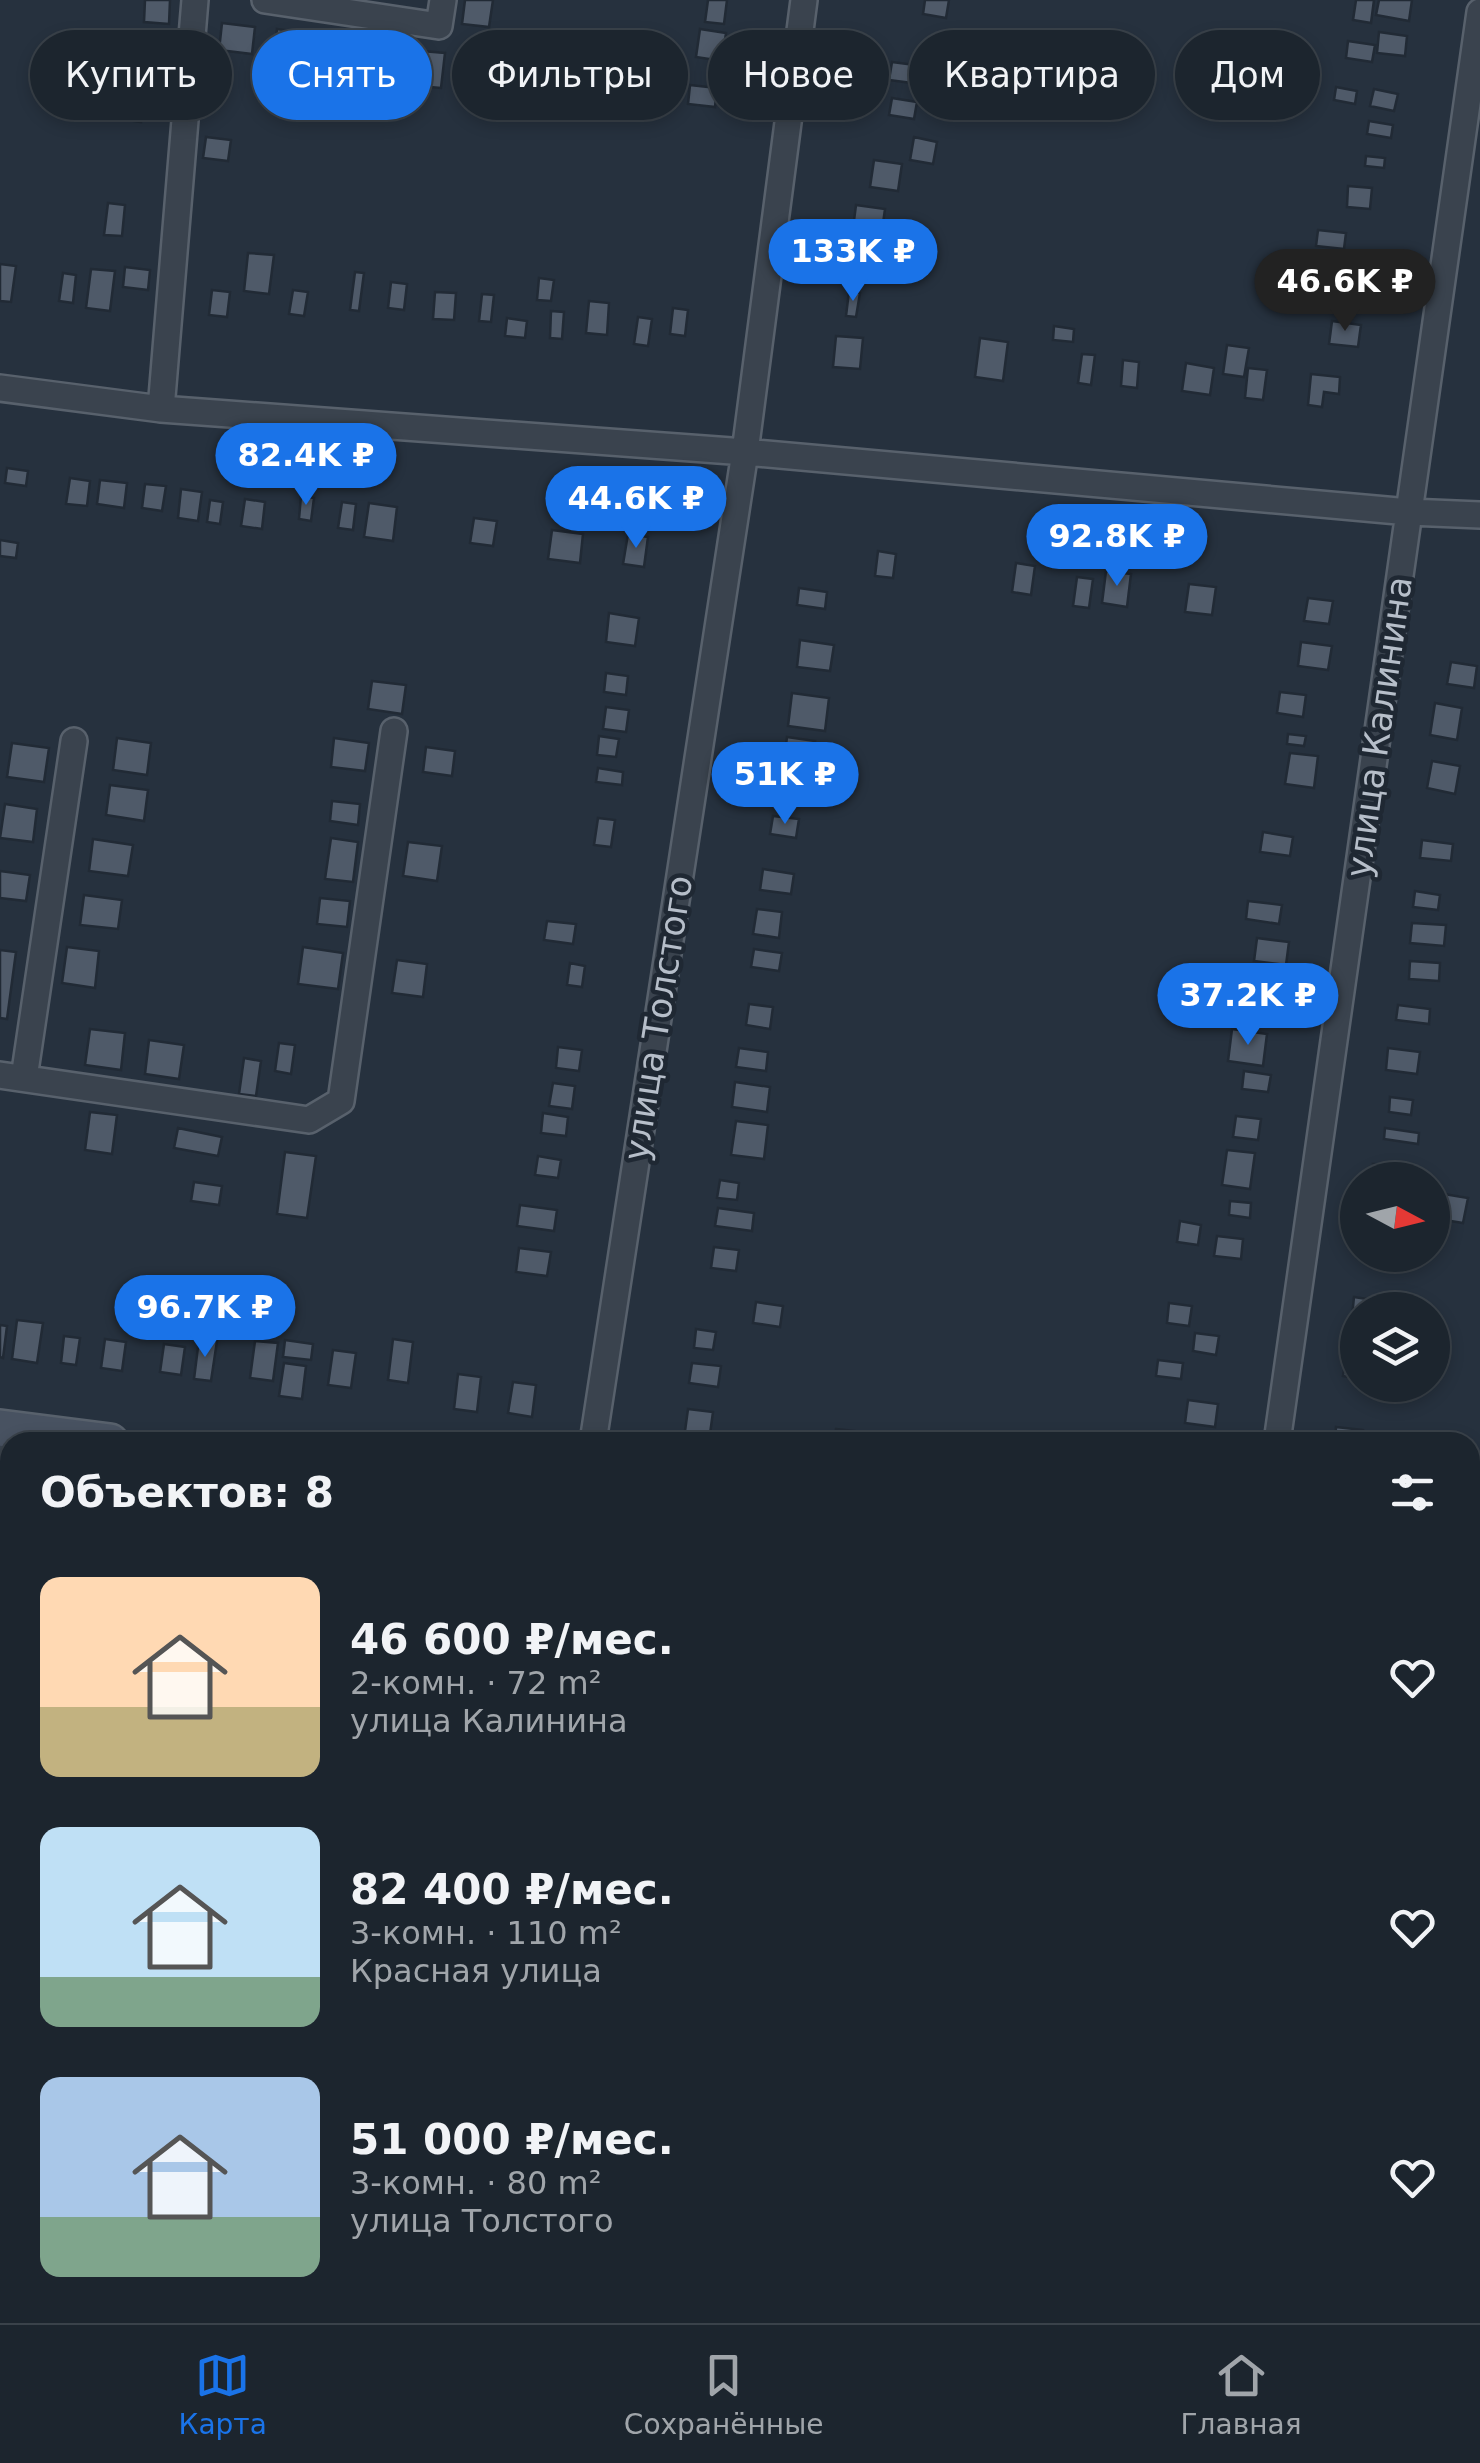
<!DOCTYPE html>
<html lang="ru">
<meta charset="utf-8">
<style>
:root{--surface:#1c252e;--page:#29313a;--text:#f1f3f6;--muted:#a0a5aa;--line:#3a424a;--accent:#1a73e8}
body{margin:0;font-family:"DejaVu Sans",sans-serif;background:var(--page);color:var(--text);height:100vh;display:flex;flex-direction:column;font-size:38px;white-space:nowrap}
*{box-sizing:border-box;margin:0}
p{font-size:32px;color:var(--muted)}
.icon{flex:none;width:55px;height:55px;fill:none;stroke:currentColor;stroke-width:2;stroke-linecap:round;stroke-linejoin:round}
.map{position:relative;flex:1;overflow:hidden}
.panel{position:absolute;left:0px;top:1432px;width:1480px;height:892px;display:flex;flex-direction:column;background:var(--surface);border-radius:30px 30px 0 0;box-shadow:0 5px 15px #0003,0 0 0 2px var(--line)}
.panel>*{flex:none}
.top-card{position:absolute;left:30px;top:30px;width:1420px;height:90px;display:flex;gap:20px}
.needle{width:65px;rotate:97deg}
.controls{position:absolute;left:1340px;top:1162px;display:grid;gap:20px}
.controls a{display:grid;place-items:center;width:110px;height:110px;border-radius:50%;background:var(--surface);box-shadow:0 5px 15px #0003,0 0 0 2px var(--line);font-size:50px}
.price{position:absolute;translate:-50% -85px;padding:0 22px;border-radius:35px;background:var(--accent);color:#fff;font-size:32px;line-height:65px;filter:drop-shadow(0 2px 5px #0008)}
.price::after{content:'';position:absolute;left:50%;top:60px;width:30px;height:22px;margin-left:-15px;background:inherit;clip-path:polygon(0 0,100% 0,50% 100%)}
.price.current{background:#222;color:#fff}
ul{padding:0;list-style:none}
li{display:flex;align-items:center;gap:30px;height:250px;padding:0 40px}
li span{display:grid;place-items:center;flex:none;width:280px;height:200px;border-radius:20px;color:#555}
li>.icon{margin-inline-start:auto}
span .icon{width:120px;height:120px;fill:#fffc;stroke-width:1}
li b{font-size:42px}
h2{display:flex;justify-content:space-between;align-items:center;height:120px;padding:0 40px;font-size:42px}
.chip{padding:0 35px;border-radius:45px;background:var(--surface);box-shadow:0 5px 15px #0003,0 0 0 2px var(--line);font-size:35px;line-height:90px}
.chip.current{background:var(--accent);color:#fff}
.dock{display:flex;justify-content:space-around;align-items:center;height:140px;border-top:2px solid var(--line);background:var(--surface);font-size:28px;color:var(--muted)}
.dock a{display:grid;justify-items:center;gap:5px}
.dock .current{color:var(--accent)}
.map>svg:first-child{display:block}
</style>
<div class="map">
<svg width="1480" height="2323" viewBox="0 0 1480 2323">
<rect width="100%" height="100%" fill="#26313e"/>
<!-- building -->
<path fill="#4f5a69" stroke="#212a35" stroke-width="2.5" d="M145,0h25l-1,24 -25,-2z
M465,0h28l-4,27 -27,-3z
M708,0h19l-3,24 -19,-2z
M925,0h24l-3,18 -23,-4z
M1356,0h18l-3,23 -18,-3z
M1379,0h33l-3,21 -33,-6z
M222,23l33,4 -3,27 -33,-4z
M277,29l28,4 -4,27 -27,-3z
M700,29l26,4 -4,28 -26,-4z
M1379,32l28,4 -2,20 -28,-3z
M318,37l33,4 -3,24 -33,-4z
M118,41l16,2 -4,33 -16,-1z
M1348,41l27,4 -3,17 -26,-4z
M482,44l39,2 -1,19 -38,-2z
M381,48l16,2 -5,32 -15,-3z
M422,51l23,2 -4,35 -23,-2z
M892,62l23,3 -3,18 -23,-3z
M690,85l27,3 -2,19 -27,-3z
M111,87l34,4 -4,31 -34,-5z
M1336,87l21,4 -2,13 -21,-4z
M1374,89l24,5 -4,17 -24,-5z
M892,98l25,4 -3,17 -25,-4z
M1369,121l24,4 -2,13 -24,-4z
M206,137l25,3 -3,21 -25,-3z
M914,137l23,5 -4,22 -23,-4z
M1366,156l19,2 -1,10 -19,-2z
M874,160l28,4 -4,27 -28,-4z
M1348,186l24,2 -2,21 -23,-2z
M108,203l17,2 -3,31 -18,-1z
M856,205l29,4 -3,22 -29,-3z
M1318,230l28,3 -2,16 -28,-3z
M847,250l31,4 -4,28 -30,-5z
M248,253l26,2 -5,39 -25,-3z
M0,264l16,2 -5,36 -11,-1z
M125,267l25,3 -2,20 -25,-3z
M91,269l24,2 -5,40 -24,-3z
M355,272l9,1 -5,38 -9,-1z
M63,273l13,2 -3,28 -14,-2z
M539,278l15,2 -3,21 -14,-1z
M391,282l16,2 -3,26 -16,-2z
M212,290l18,2 -3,25 -18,-2z
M293,290l15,2 -4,24 -15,-2z
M849,291l11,2 -4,24 -10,-1z
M435,292l21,1 -2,27 -21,-1z
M482,294l12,1 -3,27 -12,-1z
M589,301l20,2 -2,32 -21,-2z
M673,308l15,2 -3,26 -15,-2z
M551,311l13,1 -2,27 -12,-1z
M638,317l14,2 -4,27 -14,-2z
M507,318l20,3 -2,17 -20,-2z
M1332,321l29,4 -3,22 -29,-3z
M1054,326l20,3 -1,13 -20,-2z
M836,336l27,2 -3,31 -27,-2z
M980,338l28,4 -5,39 -28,-4z
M1227,345l22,3 -5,29 -21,-3z
M1082,354l13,1 -4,30 -13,-2z
M1123,360l16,2 -2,26 -16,-2z
M1186,363l28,5 -4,27 -28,-4z
M1248,368l19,2 -4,30 -18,-2z
M1311,374l29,3 -1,17 -15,-2 -2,15 -14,-2z
M7,468l21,3 -2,15 -21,-3z
M70,478l20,3 -3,25 -21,-2z
M100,480l27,3 -3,25 -27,-4z
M145,484l21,2 -4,25 -20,-3z
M181,489l21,3 -4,29 -20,-3z
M301,496l13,2 -3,23 -12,-2z
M245,499l20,3 -3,27 -21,-3z
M210,500l13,2 -3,22 -13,-2z
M342,502l14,2 -3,26 -15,-2z
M369,503l28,4 -4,34 -29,-4z
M474,518l23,3 -4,25 -23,-3z
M552,530l31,4 -3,29 -32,-4z
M628,534l20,3 -4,30 -21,-3z
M0,540l18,3 -2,15 -16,-2z
M878,551l18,3 -3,24 -18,-2z
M1016,563l19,3 -4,29 -19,-3z
M1106,571l25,3 -4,33 -25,-4z
M1077,577l16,2 -4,29 -16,-2z
M1189,584l27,3 -4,28 -27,-3z
M799,588l28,4 -2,17 -28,-4z
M1308,598l25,3 -4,23 -25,-3z
M609,613l30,5 -4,28 -29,-4z
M800,640l34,5 -4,26 -33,-4z
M1301,642l31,4 -4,24 -30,-4z
M1451,662l26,4 -3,22 -27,-4z
M606,673l22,3 -2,19 -22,-3z
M372,681l34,4 -4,29 -34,-5z
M1280,692l26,3 -3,22 -26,-4z
M792,693l37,5 -4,33 -37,-5z
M1435,703l27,5 -5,32 -27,-5z
M606,707l23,3 -3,22 -23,-3z
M1288,734l18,2 -2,10 -17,-2z
M599,736l20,3 -3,18 -19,-2z
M787,737l28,4 -4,29 -28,-3z
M117,738l34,5 -4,32 -34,-5z
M334,738l35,5 -4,28 -34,-4z
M12,743l37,5 -5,34 -37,-5z
M426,747l29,4 -3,25 -29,-4z
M1290,753l28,3 -4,32 -29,-4z
M1432,761l28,5 -5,28 -28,-6z
M598,768l25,4 -1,13 -26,-3z
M776,778l26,3 -2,17 -26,-4z
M110,785l38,5 -4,31 -38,-6z
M332,801l28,3 -2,21 -28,-4z
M5,804l32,5 -4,33 -33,-4z
M773,816l26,3 -3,19 -26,-4z
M598,818l17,2 -4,27 -17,-2z
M1263,832l30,5 -3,19 -30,-4z
M331,838l27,4 -5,40 -28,-3z
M93,839l40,6 -5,31 -39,-5z
M1422,840l31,4 -2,17 -31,-3z
M408,842l34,4 -5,35 -34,-5z
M763,869l31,5 -3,20 -31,-4z
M0,871l30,4 -4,26 -26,-3z
M1415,891l25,4 -2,15 -25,-3z
M84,895l38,5 -4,29 -38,-4z
M320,898l30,3 -3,26 -30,-3z
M1248,901l34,4 -3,19 -33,-5z
M757,909l25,3 -3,26 -26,-4z
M547,921l29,3 -3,20 -29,-4z
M1412,923l34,2 -2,21 -34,-3z
M1257,938l32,4 -3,23 -32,-4z
M67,947l32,4 -4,37 -33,-5z
M303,947l40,6 -5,36 -40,-5z
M754,949l28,4 -3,18 -28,-4z
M0,950l16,2 -9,67 -7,-1z
M397,960l30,4 -4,33 -31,-4z
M1410,961l30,2 -1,18 -30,-2z
M570,963l15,3 -3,21 -15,-2z
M1236,991l30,4 -3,24 -30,-3z
M749,1004l24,3 -3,22 -24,-4z
M1398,1005l32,4 -1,15 -33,-4z
M90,1029l35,4 -4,37 -36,-5z
M1232,1029l35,5 -4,32 -35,-5z
M149,1040l35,5 -5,34 -34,-5z
M279,1043l16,2 -4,29 -16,-3z
M558,1047l24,3 -3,21 -23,-3z
M739,1048l29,4 -2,19 -30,-4z
M1388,1048l32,4 -3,22 -31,-4z
M244,1058l17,3 -5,35 -17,-2z
M1244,1071l27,4 -3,17 -26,-3z
M735,1082l35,5 -3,25 -35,-5z
M553,1083l22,3 -3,23 -23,-3z
M1390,1097l23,3 -2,15 -22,-3z
M90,1112l27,3 -5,39 -27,-4z
M543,1113l25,4 -2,19 -25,-3z
M1236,1116l25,3 -3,21 -25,-3z
M736,1121l32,4 -4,34 -33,-4z
M178,1128l44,9 -4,19 -44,-8z
M1385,1128l34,5 -1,11 -34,-5z
M1227,1150l28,3 -5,36 -28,-4z
M285,1152l31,4 -9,62 -30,-4z
M538,1156l23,4 -3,18 -23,-3z
M1373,1164l25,2 -1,14 -25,-1z
M720,1180l19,3 -2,17 -20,-2z
M194,1182l28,4 -3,19 -28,-4z
M1432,1192l36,6 -5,25 -31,-5z
M1230,1201l21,2 -1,15 -21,-3z
M520,1205l37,5 -3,21 -37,-5z
M718,1208l36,5 -2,18 -37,-5z
M1180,1221l21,4 -3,20 -21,-3z
M1217,1236l26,3 -2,20 -27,-3z
M714,1247l25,3 -3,21 -25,-3z
M519,1248l32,4 -4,24 -31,-4z
M1354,1297l26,4 -2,9h-20v8l-6,-1z
M756,1302l27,4 -3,21 -27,-4z
M1169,1303l23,3 -3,20 -22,-3z
M17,1320l26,3 -6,40 -25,-4z
M0,1325l7,1 -4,32 -3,-1z
M696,1329l20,3 -3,18 -19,-2z
M1195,1333l24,3 -3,19 -23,-4z
M64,1336l16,2 -4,27 -15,-2z
M105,1339l21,3 -4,29 -21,-3z
M199,1339l18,2 -6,40 -17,-2z
M393,1339l20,3 -5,41 -20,-3z
M285,1340l28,4 -2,16 -28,-3z
M255,1341l23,2 -5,38 -23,-3z
M164,1344l21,3 -4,28 -21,-3z
M333,1350l23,3 -5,35 -23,-3z
M1347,1352l11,1v26l-15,-3z
M1158,1360l25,3 -2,16 -25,-3z
M284,1363l22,3 -4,33 -23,-3z
M692,1363l29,3 -3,21 -29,-4z
M458,1374l23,3 -4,35 -23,-3z
M513,1382l23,3 -4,32 -24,-4z
M1188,1400l30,4 -3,23 -30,-4z
M688,1409l25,3 -3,22 -25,-3z
M1336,1427l27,3 -1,12h-27z
M836,1429l19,2 -1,11h-20z
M930,1432l20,3 -1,7h-20z
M1470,1495l10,1v40l-10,-1z
M6,1653l4,1v36l-8,-1z
M1476,2040l4,1v31l-8,-1z
M0,2159l9,1 -3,27 -6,-1z
M1470,2265l10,2v19l-10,-1z
M970,2315h26l-1,8h-26z
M1062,2315l26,2 -1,6h-27z
M1204,2315h54l-1,8 -53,-4z"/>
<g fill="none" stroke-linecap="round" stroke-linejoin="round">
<defs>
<path id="street" d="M265,0l174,26 4,-26
M0,388l161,21 584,43 664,60 71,3
M161,409l34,-409
M0,1075l309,45 32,-19 53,-370
M24,1078l50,-337
M593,1442l152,-990 59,-452
M1277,1442l203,-1430
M0,1493l12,-63
M0,1940l10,1
M0,2247l10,1
M530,2315l67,8
M174,2323l1,-8
M472,2323l1,-8
M1151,2323l1,-8"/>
<path id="secondary" d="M0,1428l110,14
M1470,1613l10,1"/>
</defs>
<!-- street casing -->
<use href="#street" stroke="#58616c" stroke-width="30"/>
<!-- secondary casing -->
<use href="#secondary" stroke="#58616c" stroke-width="40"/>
<!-- street -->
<use href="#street" stroke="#3a434e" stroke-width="25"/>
<!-- secondary -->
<use href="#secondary" stroke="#485261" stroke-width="35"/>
</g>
<g text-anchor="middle" stroke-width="9" stroke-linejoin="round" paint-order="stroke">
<!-- street labels -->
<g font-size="35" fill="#b6bec9" stroke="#1f2833">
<text transform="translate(1379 727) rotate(-82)" y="12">улица Калинина</text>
<text transform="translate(658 1018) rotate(-81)" y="12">улица Толстого</text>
</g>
</g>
</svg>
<div class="controls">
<a><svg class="needle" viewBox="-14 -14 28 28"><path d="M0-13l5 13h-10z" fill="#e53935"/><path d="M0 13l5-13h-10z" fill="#a0a5aa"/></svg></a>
<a><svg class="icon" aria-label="layers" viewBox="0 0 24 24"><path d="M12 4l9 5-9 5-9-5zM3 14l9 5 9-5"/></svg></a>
</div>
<b class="price" style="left:853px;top:304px">133K ₽</b>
<b class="price current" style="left:1345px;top:334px">46.6K ₽</b>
<b class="price" style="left:306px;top:508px">82.4K ₽</b>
<b class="price" style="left:636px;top:551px">44.6K ₽</b>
<b class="price" style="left:1117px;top:589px">92.8K ₽</b>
<b class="price" style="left:785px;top:827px">51K ₽</b>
<b class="price" style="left:1248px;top:1048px">37.2K ₽</b>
<b class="price" style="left:205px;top:1360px">96.7K ₽</b>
<div class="top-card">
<a class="chip">Купить</a>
<a class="chip current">Снять</a>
<a class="chip">Фильтры</a>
<a class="chip">Новое</a>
<a class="chip">Квартира</a>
<a class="chip">Дом</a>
</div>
<section class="panel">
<h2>Объектов: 8<svg class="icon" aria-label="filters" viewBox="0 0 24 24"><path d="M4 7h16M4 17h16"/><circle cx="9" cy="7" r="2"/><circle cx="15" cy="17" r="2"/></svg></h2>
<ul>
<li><span style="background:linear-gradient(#ffd9b3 65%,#c2b280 0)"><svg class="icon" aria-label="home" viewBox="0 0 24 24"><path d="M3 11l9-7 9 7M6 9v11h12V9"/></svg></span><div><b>46 600 ₽/мес.</b><p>2-комн. · 72 m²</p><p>улица Калинина</p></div><svg class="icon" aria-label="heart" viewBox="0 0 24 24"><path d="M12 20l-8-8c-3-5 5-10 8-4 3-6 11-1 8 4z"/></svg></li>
<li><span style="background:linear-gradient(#bfe0f5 75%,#7fa58c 0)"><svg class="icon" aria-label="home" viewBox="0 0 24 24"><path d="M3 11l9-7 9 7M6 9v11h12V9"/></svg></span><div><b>82 400 ₽/мес.</b><p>3-комн. · 110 m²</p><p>Красная улица</p></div><svg class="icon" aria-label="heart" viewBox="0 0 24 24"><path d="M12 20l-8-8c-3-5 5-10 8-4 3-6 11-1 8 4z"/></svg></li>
<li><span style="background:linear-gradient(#a9c7e8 70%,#7fa58c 0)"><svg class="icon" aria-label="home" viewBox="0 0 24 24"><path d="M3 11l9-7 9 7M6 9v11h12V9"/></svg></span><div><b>51 000 ₽/мес.</b><p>3-комн. · 80 m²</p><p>улица Толстого</p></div><svg class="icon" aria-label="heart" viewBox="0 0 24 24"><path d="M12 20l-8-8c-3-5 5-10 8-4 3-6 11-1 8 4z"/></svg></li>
</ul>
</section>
</div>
<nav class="dock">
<a class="current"><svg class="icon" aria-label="map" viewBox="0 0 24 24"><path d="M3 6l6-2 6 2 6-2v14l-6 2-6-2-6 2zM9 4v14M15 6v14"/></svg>Карта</a>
<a><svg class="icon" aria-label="saved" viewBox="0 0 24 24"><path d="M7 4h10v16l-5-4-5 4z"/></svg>Сохранённые</a>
<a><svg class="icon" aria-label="home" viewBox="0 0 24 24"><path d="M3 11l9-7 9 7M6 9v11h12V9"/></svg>Главная</a>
</nav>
